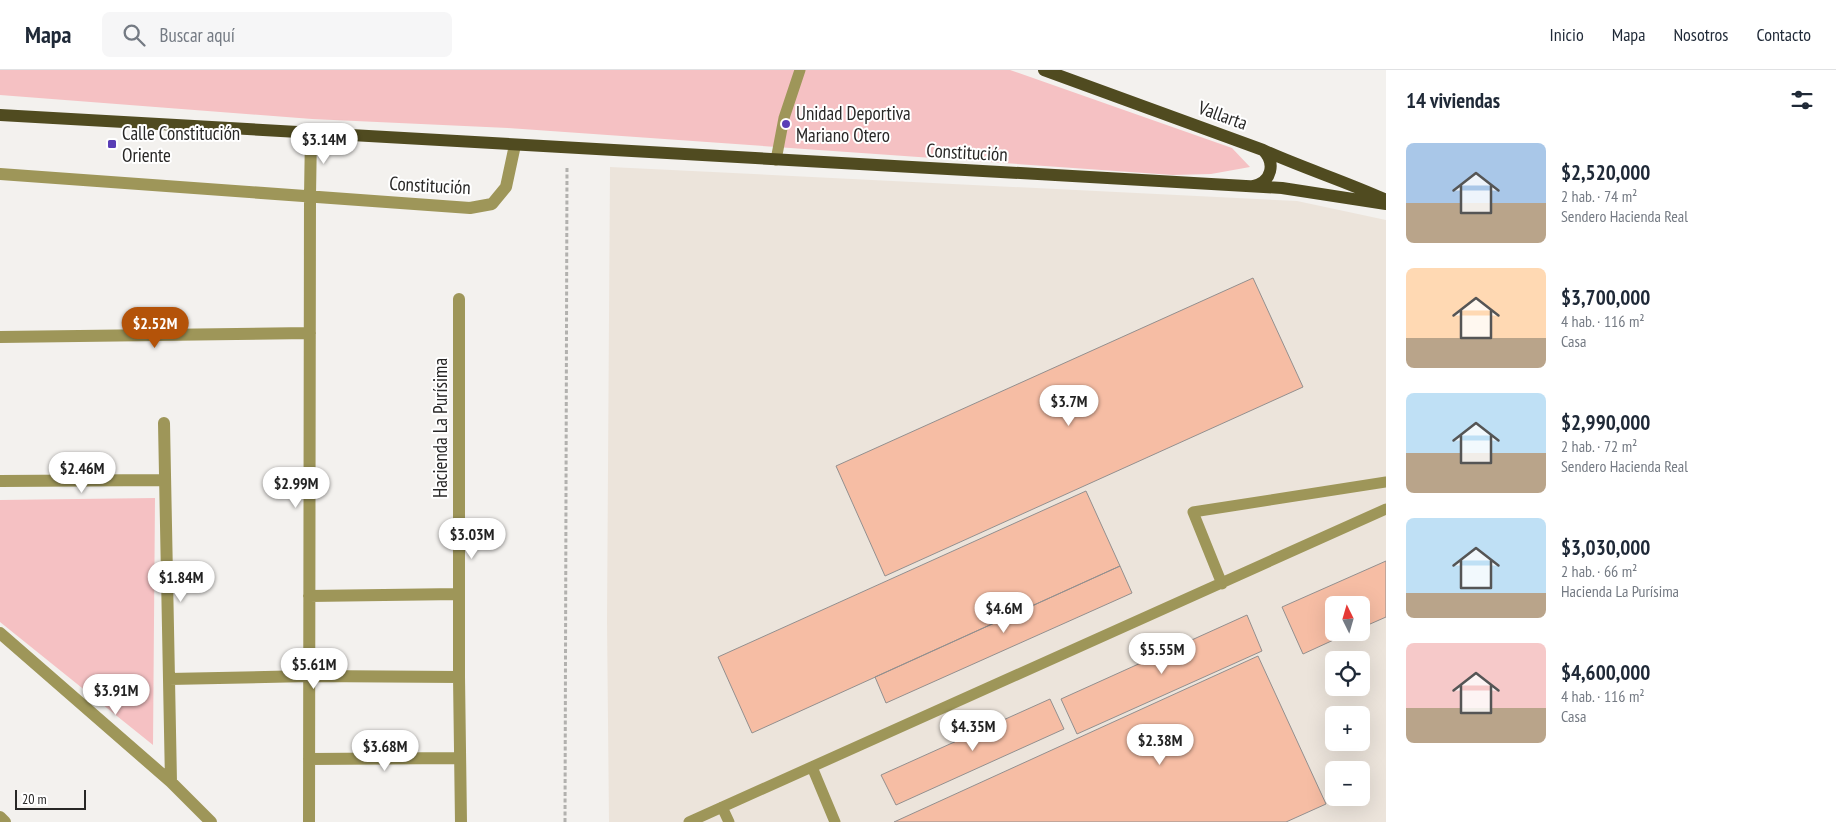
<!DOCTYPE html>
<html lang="es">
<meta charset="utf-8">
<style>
:root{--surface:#fff;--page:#f6f6f7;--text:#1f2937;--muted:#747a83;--line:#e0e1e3;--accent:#b45309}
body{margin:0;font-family:"PT Sans Narrow",sans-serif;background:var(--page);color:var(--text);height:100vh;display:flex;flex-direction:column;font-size:19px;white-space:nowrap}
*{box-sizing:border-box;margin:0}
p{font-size:16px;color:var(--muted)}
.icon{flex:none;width:28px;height:28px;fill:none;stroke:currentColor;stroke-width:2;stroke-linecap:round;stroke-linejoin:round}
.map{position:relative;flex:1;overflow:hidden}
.panel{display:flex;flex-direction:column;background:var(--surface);width:450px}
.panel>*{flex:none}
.needle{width:32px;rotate:355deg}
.tools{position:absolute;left:1325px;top:526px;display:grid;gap:10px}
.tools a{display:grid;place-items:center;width:45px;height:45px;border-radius:8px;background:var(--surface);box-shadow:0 5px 20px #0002;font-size:25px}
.scale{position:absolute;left:15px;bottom:12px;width:71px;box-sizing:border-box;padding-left:5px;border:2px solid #282726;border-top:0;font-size:14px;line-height:18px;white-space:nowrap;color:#282726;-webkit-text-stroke:4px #fff;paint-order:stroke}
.price{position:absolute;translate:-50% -42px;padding:0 11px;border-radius:18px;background:#fff;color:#222;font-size:16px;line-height:32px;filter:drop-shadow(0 1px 2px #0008)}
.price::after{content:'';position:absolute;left:50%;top:30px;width:15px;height:11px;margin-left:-8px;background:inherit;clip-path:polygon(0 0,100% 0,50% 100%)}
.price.active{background:var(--accent);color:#fff}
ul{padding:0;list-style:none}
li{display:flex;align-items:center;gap:15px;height:125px;padding:0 20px}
li span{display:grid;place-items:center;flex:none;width:140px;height:100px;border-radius:8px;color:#555}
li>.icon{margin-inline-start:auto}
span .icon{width:60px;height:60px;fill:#fffc;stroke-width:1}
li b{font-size:21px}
h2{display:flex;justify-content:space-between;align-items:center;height:60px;padding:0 20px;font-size:21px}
header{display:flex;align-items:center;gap:30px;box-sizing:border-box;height:70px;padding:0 25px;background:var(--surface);border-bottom:1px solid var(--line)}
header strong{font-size:24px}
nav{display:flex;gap:28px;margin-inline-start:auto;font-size:18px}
.search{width:350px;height:45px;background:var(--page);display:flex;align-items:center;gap:12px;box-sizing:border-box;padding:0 18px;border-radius:8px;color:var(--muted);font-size:19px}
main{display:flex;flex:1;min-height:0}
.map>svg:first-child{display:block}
</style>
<header>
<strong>Mapa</strong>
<div class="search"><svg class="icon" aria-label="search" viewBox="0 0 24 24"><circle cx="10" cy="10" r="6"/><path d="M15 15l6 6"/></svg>Buscar aquí</div>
<nav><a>Inicio</a><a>Mapa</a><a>Nosotros</a><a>Contacto</a></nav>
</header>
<main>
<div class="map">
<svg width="1386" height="752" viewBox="0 0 1386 752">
<rect width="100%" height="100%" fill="#f3f1ee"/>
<!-- built -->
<path fill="#ece4db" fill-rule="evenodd" d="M610,97l687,34 89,19v602h-777l-2,-201zM1334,535h27v27h-27zM1334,590h27v28h-27zM1334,645h27v27h-27zM1334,700h27v28h-27z"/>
<!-- green -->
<path fill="#f5c1c3" d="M0,0h1010l222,78 18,19 -39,7 -38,1 -665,-47 -196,-9 -312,-24z
M155,428l-2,247 -153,-123v-122z"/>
<!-- building -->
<path fill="#f6bda4" stroke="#938f8e" d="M1253,208l50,109 -418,189 -49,-110z
M1086,421l34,75 -368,167 -34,-76z
M1386,491v56l-25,11v-23h-27v27h17l-48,22 -21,-47z
M1120,496l12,27 -246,110 -11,-26z
M1247,545l15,36 -185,83 -16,-35z
M1258,586l68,148 -40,18h-392z
M1050,629l14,30 -168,76 -15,-30z"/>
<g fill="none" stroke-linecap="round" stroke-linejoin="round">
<!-- path -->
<path stroke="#b2b1ae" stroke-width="3" stroke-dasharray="4 2.5" stroke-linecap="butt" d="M565,752l2,-656"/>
<!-- lane -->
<path stroke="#9e9659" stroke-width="11" d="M776,90l8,-42 16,-48
M1222,514l-29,-72 193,-30
M812,697l23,55
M722,737l7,15
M689,752l697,-313"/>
<!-- street -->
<path stroke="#9e9659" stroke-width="12" d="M0,104l470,34 22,-4 14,-17 9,-42
M459,229v378l2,145
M0,267l310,-4
M164,353l7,359
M0,411l165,-1
M309,526l150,-2
M0,563l171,149 40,40
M169,609l140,-3 150,1
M309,689l151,-1
M0,747l5,5
M309,752l1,-626 1,-63"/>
<!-- primary -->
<path stroke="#504b20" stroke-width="12" d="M1044,0l219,80c40,18 81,31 121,49
M0,45l1282,73 104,16
M1253,116c19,-4 23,-23 10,-36"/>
</g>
<!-- markers -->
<g fill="#593eb6" stroke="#fff" stroke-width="2">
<circle cx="786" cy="54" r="5"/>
<rect x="107" y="69" width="10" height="10" rx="2.5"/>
</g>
<g text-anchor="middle" stroke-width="4" stroke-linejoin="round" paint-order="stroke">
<!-- poi labels -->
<g font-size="19" fill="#282726" stroke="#fff" text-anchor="start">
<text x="796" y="50">Unidad Deportiva<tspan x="796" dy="22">Mariano Otero</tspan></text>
<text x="122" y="70">Calle Constitución<tspan x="122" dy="22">Oriente</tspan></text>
</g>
<!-- street labels -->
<g font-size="19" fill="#282726" stroke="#fff">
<text transform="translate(1223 45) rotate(20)" y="7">Vallarta</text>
<text transform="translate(967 82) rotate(3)" y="7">Constitución</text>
<text transform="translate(430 115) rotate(3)" y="7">Constitución</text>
<text transform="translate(440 358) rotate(-90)" y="7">Hacienda La Purísima</text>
</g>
</g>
</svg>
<div class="tools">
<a><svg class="needle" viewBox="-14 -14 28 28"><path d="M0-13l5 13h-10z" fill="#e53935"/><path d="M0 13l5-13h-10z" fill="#747a83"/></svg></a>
<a><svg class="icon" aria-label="locate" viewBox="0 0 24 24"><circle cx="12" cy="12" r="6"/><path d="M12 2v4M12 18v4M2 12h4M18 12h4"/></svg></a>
<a>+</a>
<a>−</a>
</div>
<div class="scale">20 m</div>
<b class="price" style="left:324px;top:95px">$3.14M</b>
<b class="price active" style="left:155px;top:279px">$2.52M</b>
<b class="price" style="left:1069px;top:357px">$3.7M</b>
<b class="price" style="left:82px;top:424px">$2.46M</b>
<b class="price" style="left:296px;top:439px">$2.99M</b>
<b class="price" style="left:472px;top:490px">$3.03M</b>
<b class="price" style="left:181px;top:533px">$1.84M</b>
<b class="price" style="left:1004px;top:564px">$4.6M</b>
<b class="price" style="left:1162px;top:605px">$5.55M</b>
<b class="price" style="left:314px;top:620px">$5.61M</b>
<b class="price" style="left:116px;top:646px">$3.91M</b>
<b class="price" style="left:973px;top:682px">$4.35M</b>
<b class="price" style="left:1160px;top:696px">$2.38M</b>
<b class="price" style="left:385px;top:702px">$3.68M</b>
</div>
<section class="panel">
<h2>14 viviendas<svg class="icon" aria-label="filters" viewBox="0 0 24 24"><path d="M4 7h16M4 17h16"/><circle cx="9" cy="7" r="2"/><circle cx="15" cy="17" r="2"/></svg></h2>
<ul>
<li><span style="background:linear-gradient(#a9c7e8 60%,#b9a48a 0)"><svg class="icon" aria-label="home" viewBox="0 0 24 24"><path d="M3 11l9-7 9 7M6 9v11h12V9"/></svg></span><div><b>$2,520,000</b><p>2 hab. · 74 m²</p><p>Sendero Hacienda Real</p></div></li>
<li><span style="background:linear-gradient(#ffd9b3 70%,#b9a48a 0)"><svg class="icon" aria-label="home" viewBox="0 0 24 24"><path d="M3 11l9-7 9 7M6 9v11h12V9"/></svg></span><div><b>$3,700,000</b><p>4 hab. · 116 m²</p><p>Casa</p></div></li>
<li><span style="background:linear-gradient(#bfe0f5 60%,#b9a48a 0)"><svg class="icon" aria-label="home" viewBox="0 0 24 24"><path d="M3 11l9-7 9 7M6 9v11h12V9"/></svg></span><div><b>$2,990,000</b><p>2 hab. · 72 m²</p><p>Sendero Hacienda Real</p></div></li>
<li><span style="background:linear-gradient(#bfe0f5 75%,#b9a48a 0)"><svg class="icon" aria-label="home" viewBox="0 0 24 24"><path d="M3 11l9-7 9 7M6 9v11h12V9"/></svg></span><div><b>$3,030,000</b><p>2 hab. · 66 m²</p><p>Hacienda La Purísima</p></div></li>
<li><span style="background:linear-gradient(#f6c9c9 65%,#b9a48a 0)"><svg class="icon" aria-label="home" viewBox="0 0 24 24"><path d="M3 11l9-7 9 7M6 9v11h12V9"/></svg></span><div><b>$4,600,000</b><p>4 hab. · 116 m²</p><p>Casa</p></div></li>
</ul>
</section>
</main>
